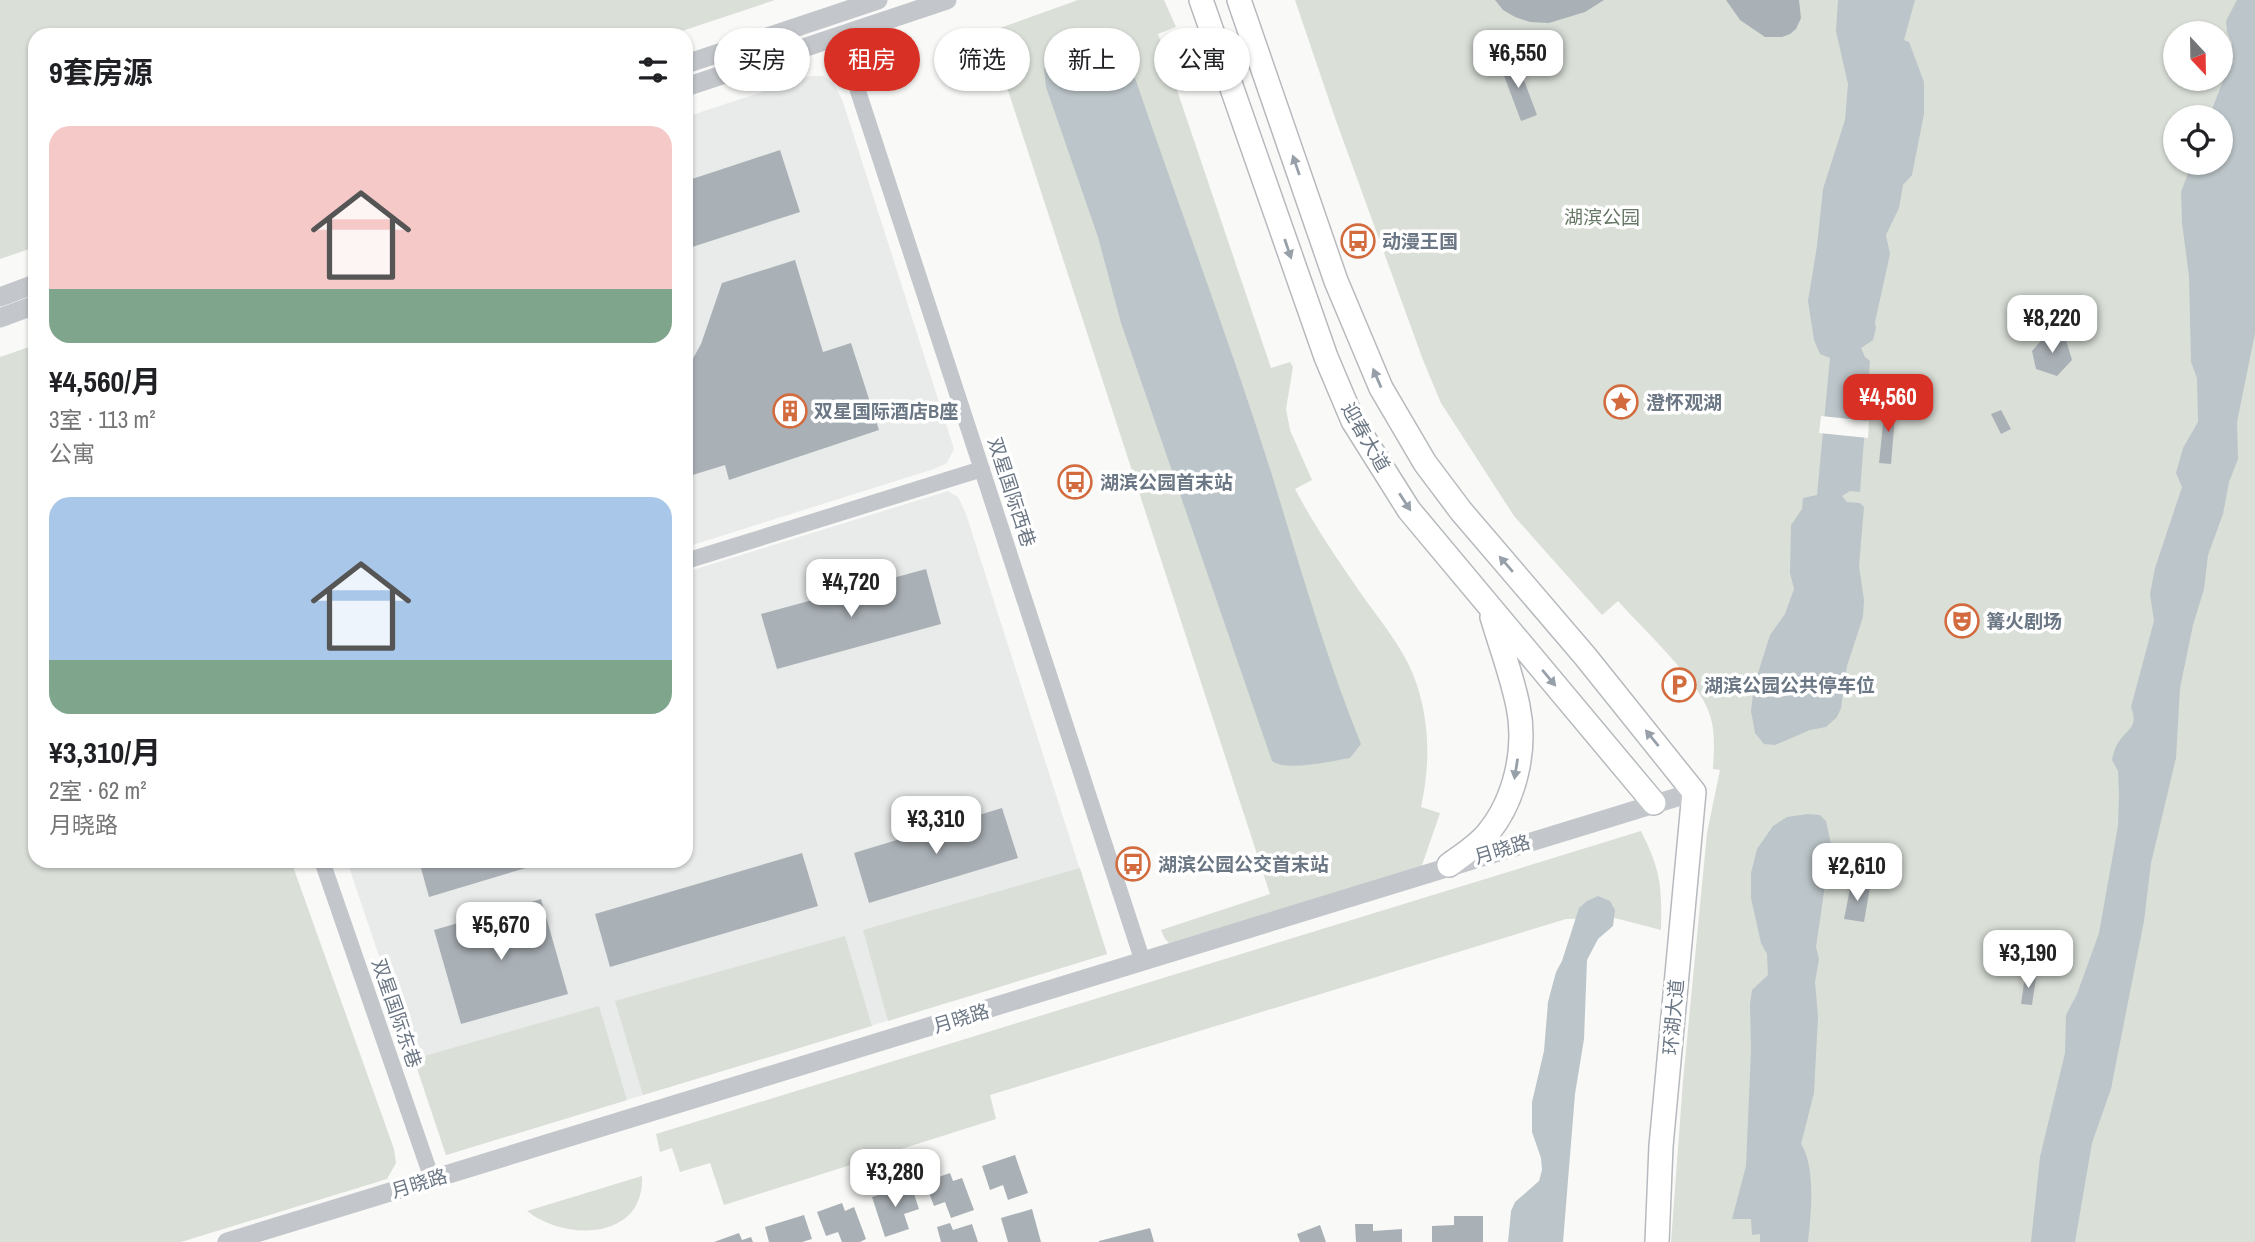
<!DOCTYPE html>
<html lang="zh">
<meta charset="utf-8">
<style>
:root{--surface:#fff;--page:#f2f2f2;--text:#202124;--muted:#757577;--accent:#d93025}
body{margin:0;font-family:"Archivo Narrow","Noto Sans SC",sans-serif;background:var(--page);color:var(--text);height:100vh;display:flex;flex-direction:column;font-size:26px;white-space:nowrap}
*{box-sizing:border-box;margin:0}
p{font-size:23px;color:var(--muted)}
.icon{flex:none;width:38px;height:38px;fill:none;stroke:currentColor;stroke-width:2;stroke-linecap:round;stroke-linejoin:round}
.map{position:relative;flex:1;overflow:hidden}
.drawer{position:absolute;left:28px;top:28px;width:665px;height:840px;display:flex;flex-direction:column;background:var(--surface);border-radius:21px;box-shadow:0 2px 5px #0004}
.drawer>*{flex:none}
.guide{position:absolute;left:714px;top:28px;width:665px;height:63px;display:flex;gap:14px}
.needle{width:46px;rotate:158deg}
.buttons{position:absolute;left:2163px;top:21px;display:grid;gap:14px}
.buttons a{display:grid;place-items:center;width:70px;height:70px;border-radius:50%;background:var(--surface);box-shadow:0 2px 5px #0004;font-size:35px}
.price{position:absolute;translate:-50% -60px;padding:0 16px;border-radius:14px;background:#fff;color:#222;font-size:23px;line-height:46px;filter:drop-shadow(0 2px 4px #0008)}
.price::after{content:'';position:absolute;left:50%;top:42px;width:21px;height:16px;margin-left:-10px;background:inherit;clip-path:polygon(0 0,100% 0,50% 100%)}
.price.on{background:var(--accent);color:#fff}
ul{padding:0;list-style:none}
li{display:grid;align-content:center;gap:14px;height:371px;padding:0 21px}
li span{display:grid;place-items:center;height:217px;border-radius:21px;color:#555}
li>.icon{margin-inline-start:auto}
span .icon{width:126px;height:126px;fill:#fffc;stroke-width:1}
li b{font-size:30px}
h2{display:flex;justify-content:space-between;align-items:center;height:84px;padding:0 21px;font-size:30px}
.tag{padding:0 24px;border-radius:32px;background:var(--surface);box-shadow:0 2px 5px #0004;font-size:24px;line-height:63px}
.tag.on{background:var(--accent);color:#fff}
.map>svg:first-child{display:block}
</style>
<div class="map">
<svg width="2255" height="1242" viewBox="0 0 2255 1242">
<rect width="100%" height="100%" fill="#f9f9f7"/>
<!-- built -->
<path fill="#e9ebea" d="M810,76h14l11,9 8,17 111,347 -7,14 -13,6 -248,78v-430z
M948,491l10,6 8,17 141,440 -661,201 -99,-294h339v-289z"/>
<!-- green -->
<path fill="#dadfd8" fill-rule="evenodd" d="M0,0h775l-105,35h-635v212l-35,12z
M1078,0h86l12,27 -18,7 113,334 19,-6 3,5 -7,42 4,21 22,50 -17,9c21,40 47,77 72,113 19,26 40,52 50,83 13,40 13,81 4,122l19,6 -19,55 -252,75 -4,-4 -4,-9 109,-36 -281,-862z
M1295,0h960v1242h-584l12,-161 24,-248 13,-63 -7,-1c1,-20 3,-40 -5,-59 -12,-32 -65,-81 -90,-109l-16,14 -88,-99 -73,-113 -18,-43 -89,-245zM2175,33h46v46h-46zM2175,117h46v46h-46z
M35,345v516h256l103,288 2,14 -9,16 -206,63h-181v-885z
M1641,831c20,40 21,55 20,99l-46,-12 -49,1 -576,176 6,24 -272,86 -14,-42 -30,9 -8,-24 -12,4 -4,-18z
M1080,868l27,86 -219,67 -25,-91z
M845,936l27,90 -229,69 -28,-94z
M599,1006l28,94 -181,55 -32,-96z
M642,1176c3,64 -76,66 -115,35z"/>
<!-- water -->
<path fill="#bcc5c9" d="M1838,0h77l-11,40 5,2 15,40v32l-12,61 -9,10 -4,23 -13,27 4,19 -15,68 1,6 -3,12 -12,8 4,9 5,4 -10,131 -10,-1 -8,5 5,6 13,1 4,4 -5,59 5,34 -1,17 -16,49 -6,42 -4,9 -11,10 -16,3 -35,15 -11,-1 -9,-11 -4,-22 3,-25 16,-51 15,-21 9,-25 -4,-16 1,-48 11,-16 1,-11 14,-3 13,-137 -10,-4 -6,-14 -6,-39 9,-55 6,-57 22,-69 3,-36 -12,-53z
M2237,0h18v333l-18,89 1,37 -9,23 -6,32 -15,41 -4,34 -11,36 -13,63 -4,70 -25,105 -7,58 -26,132 -7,36 -19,54 -17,99h-44l9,-85 25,-104 1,-38 11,-21 22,-61 19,-107 1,-31 -1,-24 -6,-11c1,-5 3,-13 6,-17 9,-15 21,-14 13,-36l23,-86 -4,-27 5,-26 27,-81 -6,-14 7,-25 15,-26 -1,-44 -6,-16 -2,-86 -7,-53 -1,-31 11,-29h29v-46h-12l23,-59v-15l-5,-11 -1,-11z
M1118,38l16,37c45,132 95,264 137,397 28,91 54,183 90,272l-11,14c-19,3 -63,14 -78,3l-151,-438 -23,-86 -52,-150 -2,-18 8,-8z
M1808,814l12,1 6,6 5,23 -15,103 3,12 -4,23 3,35 -4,76 -13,51c15,23 10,71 7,98h-48v-8l-8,1 -1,-16h-19l14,-53 5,-116 -1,-46 2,-14 16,-15 -1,-21 -6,-11 -10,-45v-25l6,-24 16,-23 14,-9z
M1598,896l12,5 5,9 -2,16 -15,13 -11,21 -3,79 -9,55 -12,148h-55l3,-31 4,-9 24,-21 3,-11 -1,-12 -9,-26v-30l12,-51 4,-49 8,-30 6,-11 17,-53 8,-7z"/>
<!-- pier -->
<path fill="#f9f9f7" d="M1821,416l48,5 -1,17 -49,-5z"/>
<!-- building -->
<path fill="#aab1b6" d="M1495,0h109l-19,12 -36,11 -19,-1 -15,-5 -12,-7z
M1726,0h73l2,18 -5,11 -6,5 -8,3h-17l-25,-17z
M1516,59l21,56 -16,6 -21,-56z
M780,150l20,62 -114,37v-68z
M795,260l28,92 28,-9 28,87 -150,50 -4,-15 -39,12v-106l15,-27 21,-61z
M2046,335l20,5 6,20 -15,16 -21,-7 -4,-18z
M1885,404l11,1 -5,59 -12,-1z
M2001,410l10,19 -10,5 -10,-20z
M926,569l15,55 -164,45 -16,-55z
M1002,808l16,50 -149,45 -15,-50z
M802,853l16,53 -208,61 -15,-53z
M419,861h126l1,1 -117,35z
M1851,884l19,3 -6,35 -20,-3z
M541,899l27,95 -107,30 -27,-94z
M2025,976l11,1 -4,28 -11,-1z
M1015,1155l13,38 -20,7 -5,-15 -13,5 -8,-24z
M950,1173l3,8 9,-3 12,32 -23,8 -6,-16 -11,4 -9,-24z
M911,1185l8,24 -15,5 5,15 -24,8 -13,-40z
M842,1203l3,8 9,-4 12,32 -6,3h-18l-4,-10 -12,4 -9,-24z
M1032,1209l9,33h-33l-7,-24z
M804,1215l8,24 -10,3h-33l-4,-15z
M1454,1216h29v26h-51v-16l22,-1z
M950,1223l3,7 19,-6 6,18h-37l-4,-15z
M1355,1224h18v7l29,-2v13h-46z
M1320,1225l6,17h-26l-3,-8z
M1150,1228l4,14h-55v-1z
M739,1233l3,7 9,-3 2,5h-39z"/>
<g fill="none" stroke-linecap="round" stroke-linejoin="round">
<defs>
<path id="secondary" d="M1201,0l125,357 27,64 56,89 245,293
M1239,0l97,281 45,107 44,75 36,48 124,145 109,136 -33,354 -4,96
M1449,865c12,-9 28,-19 38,-31 28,-33 40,-85 31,-128 -6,-30 -17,-59 -26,-89"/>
</defs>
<!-- secondary casing -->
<use href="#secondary" stroke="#b6babe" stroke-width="26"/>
<!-- minor -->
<path stroke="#c3c6ca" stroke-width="16" d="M840,36l303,926
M686,561l296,-92
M322,861l110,318"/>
<!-- tertiary -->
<path stroke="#c3c6ca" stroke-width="19" d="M686,64l192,-64
M686,87l261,-87
M0,297l35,-13
M0,318l35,-13
M227,1242l1467,-450"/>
<!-- secondary -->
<use href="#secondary" stroke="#fff" stroke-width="23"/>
</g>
<!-- one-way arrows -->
<defs><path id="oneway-solid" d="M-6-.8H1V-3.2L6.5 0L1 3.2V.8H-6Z" transform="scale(1.75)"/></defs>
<g fill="#97a0a9">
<use href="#oneway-solid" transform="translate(1296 165) rotate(-109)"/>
<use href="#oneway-solid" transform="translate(1288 249) rotate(71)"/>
<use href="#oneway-solid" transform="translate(1377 378) rotate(-113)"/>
<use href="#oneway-solid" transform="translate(1405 502) rotate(57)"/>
<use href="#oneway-solid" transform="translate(1506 564) rotate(-131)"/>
<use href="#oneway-solid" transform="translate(1549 678) rotate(50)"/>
<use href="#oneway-solid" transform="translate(1652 738) rotate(-129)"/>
<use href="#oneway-solid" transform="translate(1516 769) rotate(99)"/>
</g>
<!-- icons -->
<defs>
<symbol id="bus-ring" viewBox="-11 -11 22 22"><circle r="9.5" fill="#fff" stroke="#d26b3e" stroke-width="1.5"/><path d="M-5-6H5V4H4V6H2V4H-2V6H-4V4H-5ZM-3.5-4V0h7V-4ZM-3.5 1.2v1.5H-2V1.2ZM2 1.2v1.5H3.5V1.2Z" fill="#d26b3e"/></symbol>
<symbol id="sight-ring" viewBox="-11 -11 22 22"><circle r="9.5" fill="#fff" stroke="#d26b3e" stroke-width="1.5"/><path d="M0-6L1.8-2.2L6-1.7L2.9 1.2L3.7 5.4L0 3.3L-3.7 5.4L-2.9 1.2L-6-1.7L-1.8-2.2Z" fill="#d26b3e"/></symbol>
<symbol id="building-ring" viewBox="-11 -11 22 22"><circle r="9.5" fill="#fff" stroke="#d26b3e" stroke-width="1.5"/><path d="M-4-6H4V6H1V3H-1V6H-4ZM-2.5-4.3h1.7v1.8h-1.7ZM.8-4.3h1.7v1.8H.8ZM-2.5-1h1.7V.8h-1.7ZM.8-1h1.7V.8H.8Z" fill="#d26b3e"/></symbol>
<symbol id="theatre-ring" viewBox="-11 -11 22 22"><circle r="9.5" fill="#fff" stroke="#d26b3e" stroke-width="1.5"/><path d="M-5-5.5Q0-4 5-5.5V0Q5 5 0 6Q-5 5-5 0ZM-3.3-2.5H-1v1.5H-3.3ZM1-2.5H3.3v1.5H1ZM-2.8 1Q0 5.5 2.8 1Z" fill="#d26b3e"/></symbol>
<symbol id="parking-ring" viewBox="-11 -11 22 22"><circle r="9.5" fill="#fff" stroke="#d26b3e" stroke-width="1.5"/><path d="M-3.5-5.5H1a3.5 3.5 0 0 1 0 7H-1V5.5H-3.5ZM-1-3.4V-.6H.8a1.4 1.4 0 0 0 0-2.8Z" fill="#d26b3e"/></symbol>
</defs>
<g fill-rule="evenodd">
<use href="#bus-ring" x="1339" y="222" width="38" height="38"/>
<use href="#sight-ring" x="1602" y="383" width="38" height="38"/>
<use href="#building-ring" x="771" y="392" width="38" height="38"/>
<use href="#bus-ring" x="1056" y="463" width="38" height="38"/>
<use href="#theatre-ring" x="1943" y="602" width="38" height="38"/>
<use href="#parking-ring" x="1660" y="666" width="38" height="38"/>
<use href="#bus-ring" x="1114" y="845" width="38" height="38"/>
</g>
<g text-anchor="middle" stroke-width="7" stroke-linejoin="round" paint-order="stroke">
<!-- park labels -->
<g font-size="19" fill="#677765" stroke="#fff">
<text x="1602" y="224">湖滨公园</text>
</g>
<!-- poi labels -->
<g font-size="19" font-weight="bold" fill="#6b7784" stroke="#fff" text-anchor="start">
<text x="1382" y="248">动漫王国</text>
<text x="1646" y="409">澄怀观湖</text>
<text x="814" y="418">双星国际酒店B座</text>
<text x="1100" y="489">湖滨公园首末站</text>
<text x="1986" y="628">篝火剧场</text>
<text x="1704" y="692">湖滨公园公共停车位</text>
<text x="1158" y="871">湖滨公园公交首末站</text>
</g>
<!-- street labels -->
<g font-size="19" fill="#6b7784" stroke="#fff">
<text transform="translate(1366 437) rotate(60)" y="7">迎春大道</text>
<text transform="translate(1012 492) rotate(72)" y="7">双星国际西巷</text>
<text transform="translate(1502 849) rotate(-17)" y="7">月晓路</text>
<text transform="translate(397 1013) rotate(71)" y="7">双星国际东巷</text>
<text transform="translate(1673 1017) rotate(-85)" y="7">环湖大道</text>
<text transform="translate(961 1018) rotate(-17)" y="7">月晓路</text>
<text transform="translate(419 1183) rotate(-17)" y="7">月晓路</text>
</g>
</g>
</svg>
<div class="buttons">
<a><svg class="needle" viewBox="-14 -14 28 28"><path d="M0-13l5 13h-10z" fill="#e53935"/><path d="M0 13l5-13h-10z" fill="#757577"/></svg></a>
<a><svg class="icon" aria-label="locate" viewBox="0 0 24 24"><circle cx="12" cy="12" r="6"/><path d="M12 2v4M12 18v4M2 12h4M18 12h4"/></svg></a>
</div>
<b class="price" style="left:1518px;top:90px">¥6,550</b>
<b class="price" style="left:2052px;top:355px">¥8,220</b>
<b class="price on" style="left:1888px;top:434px">¥4,560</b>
<b class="price" style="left:851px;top:619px">¥4,720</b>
<b class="price" style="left:936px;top:856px">¥3,310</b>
<b class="price" style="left:1857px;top:903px">¥2,610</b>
<b class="price" style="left:501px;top:962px">¥5,670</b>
<b class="price" style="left:2028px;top:990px">¥3,190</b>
<b class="price" style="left:895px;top:1209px">¥3,280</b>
<div class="guide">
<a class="tag">买房</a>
<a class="tag on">租房</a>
<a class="tag">筛选</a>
<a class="tag">新上</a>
<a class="tag">公寓</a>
</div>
<section class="drawer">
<h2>9套房源<svg class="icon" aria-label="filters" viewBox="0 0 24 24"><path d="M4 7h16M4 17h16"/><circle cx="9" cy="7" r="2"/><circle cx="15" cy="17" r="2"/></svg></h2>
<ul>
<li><span style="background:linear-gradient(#f6c9c9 75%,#7fa58c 0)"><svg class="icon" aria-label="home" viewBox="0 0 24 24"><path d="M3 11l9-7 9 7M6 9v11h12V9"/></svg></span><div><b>¥4,560/月</b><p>3室 · 113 m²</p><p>公寓</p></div></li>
<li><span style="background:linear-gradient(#a9c7e8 75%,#7fa58c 0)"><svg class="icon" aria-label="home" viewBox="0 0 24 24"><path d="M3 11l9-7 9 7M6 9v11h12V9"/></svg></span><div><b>¥3,310/月</b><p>2室 · 62 m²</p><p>月晓路</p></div></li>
</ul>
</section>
</div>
